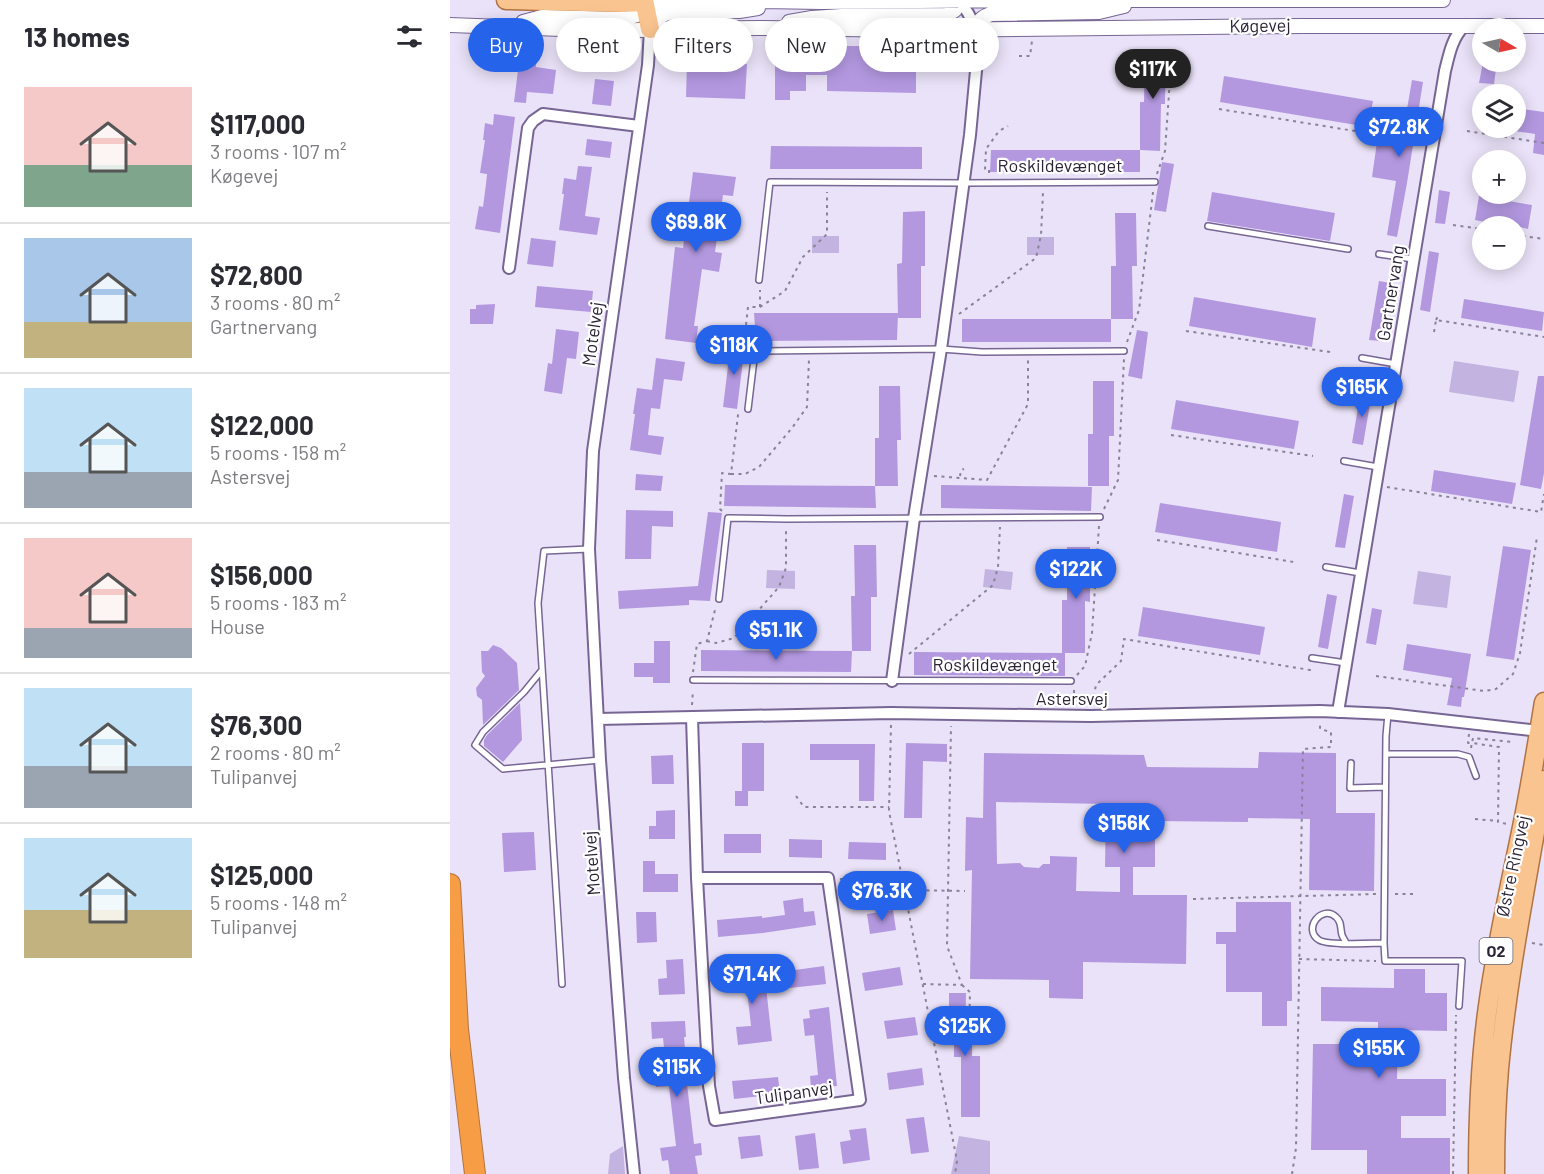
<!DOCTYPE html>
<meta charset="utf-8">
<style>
:root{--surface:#fff;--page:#f7f7f7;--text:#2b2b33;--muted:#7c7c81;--line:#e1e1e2;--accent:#2563eb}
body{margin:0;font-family:Barlow,sans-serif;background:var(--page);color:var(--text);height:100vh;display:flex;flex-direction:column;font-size:22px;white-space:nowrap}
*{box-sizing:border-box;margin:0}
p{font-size:20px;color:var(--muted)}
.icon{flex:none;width:33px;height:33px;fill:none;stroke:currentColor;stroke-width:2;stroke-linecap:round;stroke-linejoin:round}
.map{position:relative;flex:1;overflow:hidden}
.sheet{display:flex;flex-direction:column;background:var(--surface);width:450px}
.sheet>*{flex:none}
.banner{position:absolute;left:18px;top:18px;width:570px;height:54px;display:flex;gap:12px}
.needle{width:39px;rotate:99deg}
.fabs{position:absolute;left:1022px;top:18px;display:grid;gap:12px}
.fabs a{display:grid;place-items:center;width:54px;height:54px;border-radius:50%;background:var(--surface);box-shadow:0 3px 15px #0003;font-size:30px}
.price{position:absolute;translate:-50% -51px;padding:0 14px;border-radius:21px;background:var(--accent);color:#fff;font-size:20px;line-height:39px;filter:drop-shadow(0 2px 3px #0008)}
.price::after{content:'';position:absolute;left:50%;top:36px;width:18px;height:14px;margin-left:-9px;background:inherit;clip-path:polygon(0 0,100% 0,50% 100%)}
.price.active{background:#222;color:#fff}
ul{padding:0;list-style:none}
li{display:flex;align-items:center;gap:18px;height:150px;padding:0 24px}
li+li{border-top:2px solid var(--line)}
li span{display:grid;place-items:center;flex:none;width:168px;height:120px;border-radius:0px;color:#555}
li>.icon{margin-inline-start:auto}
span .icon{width:72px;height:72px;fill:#fffc;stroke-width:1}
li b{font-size:26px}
h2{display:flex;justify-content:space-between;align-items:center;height:72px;padding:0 24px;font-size:26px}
.tag{padding:0 21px;border-radius:27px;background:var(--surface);box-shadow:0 3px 15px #0003;font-size:21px;line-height:54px}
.tag.active{background:var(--accent);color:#fff}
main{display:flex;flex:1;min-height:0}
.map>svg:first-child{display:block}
</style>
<main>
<section class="sheet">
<h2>13 homes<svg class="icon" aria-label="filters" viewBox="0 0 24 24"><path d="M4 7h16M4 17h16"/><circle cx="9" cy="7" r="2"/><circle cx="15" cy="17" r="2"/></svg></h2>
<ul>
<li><span style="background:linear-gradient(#f6c9c9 65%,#7fa58c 0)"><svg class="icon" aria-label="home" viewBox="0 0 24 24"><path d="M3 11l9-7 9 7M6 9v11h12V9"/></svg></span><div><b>$117,000</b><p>3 rooms · 107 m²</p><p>Køgevej</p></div></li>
<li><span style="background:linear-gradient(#a9c7e8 70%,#c2b280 0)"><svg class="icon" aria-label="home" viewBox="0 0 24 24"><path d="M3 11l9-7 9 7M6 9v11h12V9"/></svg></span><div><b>$72,800</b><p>3 rooms · 80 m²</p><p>Gartnervang</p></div></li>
<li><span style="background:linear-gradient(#bfe0f5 70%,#9aa5b1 0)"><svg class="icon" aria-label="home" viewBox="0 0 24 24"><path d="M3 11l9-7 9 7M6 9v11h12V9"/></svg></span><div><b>$122,000</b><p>5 rooms · 158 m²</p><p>Astersvej</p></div></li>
<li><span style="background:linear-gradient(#f6c9c9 75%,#9aa5b1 0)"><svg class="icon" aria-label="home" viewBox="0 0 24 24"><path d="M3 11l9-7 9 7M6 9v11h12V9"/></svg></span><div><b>$156,000</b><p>5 rooms · 183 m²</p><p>House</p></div></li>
<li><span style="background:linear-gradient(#bfe0f5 65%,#9aa5b1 0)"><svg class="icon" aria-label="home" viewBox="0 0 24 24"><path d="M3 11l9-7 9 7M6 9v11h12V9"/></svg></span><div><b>$76,300</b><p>2 rooms · 80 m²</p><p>Tulipanvej</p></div></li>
<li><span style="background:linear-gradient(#bfe0f5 60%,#c2b280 0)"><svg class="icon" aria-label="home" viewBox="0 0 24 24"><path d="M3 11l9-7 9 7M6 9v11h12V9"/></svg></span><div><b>$125,000</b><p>5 rooms · 148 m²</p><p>Tulipanvej</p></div></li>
</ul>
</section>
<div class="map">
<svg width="1094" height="1174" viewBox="0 0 1094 1174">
<rect width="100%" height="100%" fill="#eae2f8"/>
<!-- green -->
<path fill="#c3b3e0" d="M362,236h27v17h-27z
M577,237h27v18h-27z
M1004,361l65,10 -5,31 -65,-10z
M535,569l28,3 -2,18 -28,-3z
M317,570l28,1v18l-29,-1z
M968,571l33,5 -4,32 -34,-4z
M509,1136l31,5v33h-39z
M173,1146l2,28h-17l2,-20z"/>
<!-- building -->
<path fill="#b398e0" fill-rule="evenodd" d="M354,46h109v22h3v25l-89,-2v-16h-21v16h-16v9h-15v-49l29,1z
M695,49l21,1 -1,54h-4l-1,47 -20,-1v-48h4z
M69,62l17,2v3l20,3 -3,24 -26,-2 -1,11 -12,-1z
M237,62l60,2 -2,35 -59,-2z
M1033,62h14l-3,22 -15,-1z
M774,76l149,25 -5,26 -148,-25z
M145,79l19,2 -3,25 -19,-2z
M962,80l11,2 -16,101 -10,54 -10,-2 9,-54 -24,-4 5,-35 24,2z
M1065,108l29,4v43l-11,-2 2,-19 -20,-3z
M44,114l21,3 -15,116 -25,-4 4,-23 4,1 3,-23 1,-10 -7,-1 5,-33h-2l2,-17 8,2z
M137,139l25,3 -2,16 -25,-3z
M321,146l151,1v22h-152z
M541,150h149v22h-150z
M712,162l12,2 -8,48 -12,-2z
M128,166l14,1 -7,49 15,2 -3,17 -38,-5 5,-36h-2l2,-16 12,2z
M243,172l43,5 -3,19 -10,-1 -8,57 7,1 -3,19 -17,-3 -8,57h4l-2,17 -31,-4 10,-92 8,1z
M989,190l11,2 -5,32 -10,-1z
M762,192l123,21 -5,28 -123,-20z
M1029,196l53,9 -4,24 -13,-3h-20v-2l-20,-4z
M475,211v55h-4v52h-23l-1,-54 5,-1 1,-51z
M665,213h21l1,53h-5l1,53h-22v-53h5z
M81,238l25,3 -3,26 -26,-3z
M979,251l10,2 -9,59 -10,-2z
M929,281l11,2 -10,58 -11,-1z
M87,286l56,5 -2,21 -56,-5z
M744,297l122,21 -4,29 -123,-21z
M1014,299l80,13 -2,19 -81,-13z
M45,304l-2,20h-23v-15h6v-4z
M304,313h144l-1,27 -141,1z
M512,319h149v23h-149z
M106,329l23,3 -3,27 -9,-1 -5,36 -18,-3 4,-28 4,1z
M687,330l11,2 -6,47 -14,-3z
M281,342l14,2 -8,65 -14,-2z
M206,358l29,4 -3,19 -18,-2 -4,30 -9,-1 -3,27 16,2 -3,18 -31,-5 5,-36h-2l4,-26 15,2z
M1088,376h6v97l-3,16 -21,-4z
M643,381h21v55h-5v50h-21v-52h5z
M429,386h21l1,54h-4l1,46h-23v-48h4z
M911,390l11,2 -9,53 -11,-2z
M726,400l123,21 -5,28 -123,-20z
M984,470l82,13 -4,21 -81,-13z
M186,474l27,2 -2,15 -26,-1z
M275,485l150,1 1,22 -152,-2z
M491,485l151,2 -1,24 -150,-3z
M894,494l10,2 -9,52 -10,-1z
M710,503l121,19 -4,30 -122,-20z
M176,510l47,1v16l-21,-1 -1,33h-26z
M258,512l14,1 -12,88 -21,-1v5l-70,4 -1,-18 80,-5z
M404,545h22l1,52h-6v54h-19l-1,-55h4z
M1053,546l28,4 -17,110 -28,-4z
M617,547h23v55l-5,-1v52h-23v-53h5z
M877,594l10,2 -9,53 -10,-2z
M693,607l122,20 -5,28 -122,-19z
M922,608l10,2 -6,35 -10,-2z
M204,641h16v42h-17v-6h-19v-14h20z
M957,644l64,10 -7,43h-2l-1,10 -14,-2 5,-27 -49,-8z
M43,645l8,3 16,15 2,27 -36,35 -1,-25 -5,-4 -1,-8 9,-12 -3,-4 -1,-21h7z
M251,650l151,1 -1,21 -150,-1z
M464,652l151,1v23l-151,-1z
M70,703l2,37 -19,22 -19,-16v-6l3,-5z
M292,743h22v48h-16v15h-13v-15h7z
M456,743l41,1v18l-24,-1 -1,57h-18z
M360,744h65l-1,57h-15v-41h-49z
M809,752l77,1v60h39l-1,78 -65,-1 1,-71 -62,-1v4l-93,-1v46h-22v28h54l-1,69 -103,-2v37l-34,-1v-18l-79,-1 2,-109 -7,1 1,-54 17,1 1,-65 160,2 3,12 111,1zM546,802l110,2 -1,63h15v25l-44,-1 1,-34 -27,-1v8h-7l-4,4 -15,-1 -4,-4 -23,1z
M223,755l1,29h-22l-1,-28z
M225,810v29h-26v-13h7v-15z
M84,832l2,38 -32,2 -2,-39z
M274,834h37v19h-37z
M339,839l33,1v18l-33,-1z
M399,842l37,1v17l-38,-1z
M193,861h12v13h23v18h-35z
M353,898l1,14 10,-1 2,14 -53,8 -45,4 -1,-17 45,-4v2l23,-3 -2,-14z
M786,902h55l1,99h-5v25h-25v-34h-36v-48h-10v-12h20z
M443,910l3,20 -26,4 -3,-20z
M186,912h20l1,30 -20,1z
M233,959l2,35 -26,1 -1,-16 9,-1 -1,-18z
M374,966l2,18 -36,4 -2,-17z
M450,967l3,18 -38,6 -3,-18z
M314,969l8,72 -34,4 -2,-18 15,-1 -4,-36 -22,2 -1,-19z
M944,969h31v24h22v38l-49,-1 -1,49h49v37h-45v22h49v36h-83v-24h-56l2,-106h65v-22l-57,-1v-34l73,1z
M499,993h17l-1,49h7v14h8v61h-19v-60h-7v-14h-5z
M379,1007l8,79 -26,2 -1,-12 8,-1 -4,-40 -9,1 -2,-17 7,-1 -1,-8z
M465,1017l3,18 -31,4 -3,-18z
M235,1021l1,16h-2l4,47h-1l7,60 7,-1 1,12 -7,1 3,18h-28l-2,-14 -6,1 -2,-13 16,-2 -7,-60 -13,1 -1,-10 12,-1 -4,-38 -11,1 -1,-17z
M472,1068l2,17 -35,5 -2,-17z
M328,1077l2,17 -46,5 -2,-18z
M474,1117l5,35 -18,2 -5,-35z
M416,1128l4,32 -27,4 -3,-22 11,-2 -2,-10z
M365,1133l4,35 -20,2 -4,-34z
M310,1135l3,21 -22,3 -3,-22z"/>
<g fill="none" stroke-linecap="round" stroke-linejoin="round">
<defs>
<path id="service" d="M758,226l140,23
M929,254l34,5
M309,280l11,-98 194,1 191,-1
M912,358l34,6
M298,409l7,-58 186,-2 41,3 142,-1
M894,461l34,6
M876,567l34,6
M269,599l9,-81 59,1 313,-2
M862,658l34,5
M92,670l-18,22 -41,40 -8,13 28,24 97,-9
M243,680l378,1
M936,754h72l11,3 7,19
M901,763l-1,25 35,-1
M896,943c-1,-3 -3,-5 -4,-8 -2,-7 0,-13 -6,-18 -14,-13 -34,12 -17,23 9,6 53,3 65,3l2,-207 2,-22
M934,943l1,18h77l-3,45
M112,984l-24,-381 6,-52 45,-2"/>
<path id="minor" d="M59,268l19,-140 5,-7 10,-7 96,12
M442,681l22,-163 27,-169 29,-214 7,-75 -1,-31 -8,-16 -9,-13
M888,712l107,-641c4,-16 7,-33 19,-45
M242,717l5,161 12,208 6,34 145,-20 -32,-222h-131
M148,719l293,-6 200,3 229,-5 68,3 151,17 5,3
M184,1174l-10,-96 -24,-318 -11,-211 4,-98 55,-386 2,-36"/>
<path id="tertiary" d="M194,2l52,-2 125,2 195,-2h427
M73,22l19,-5 77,2c13,-1 23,-5 35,-12
M339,22l23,-4 30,-2 105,-1 8,-5 4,-9
M0,25l165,6 48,-2 97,-1 157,2 388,-4h239
M200,29l8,-11 9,-5 72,-2 19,-3
M526,29c3,-9 6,-12 15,-15l108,-2 25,-6"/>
<path id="primary" d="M56,0l117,3 21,-1
M194,0l6,29
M1028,1174c0,-56 2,-112 10,-168 8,-59 21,-116 33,-174 9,-43 16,-87 23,-130
M1045,1174c0,-35 1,-70 4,-105 9,-97 29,-193 45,-289"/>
<path id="motorway" d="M0,884l8,145 17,145"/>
</defs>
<!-- service casing -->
<use href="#service" stroke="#776694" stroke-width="8"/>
<!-- minor casing -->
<use href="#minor" stroke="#776694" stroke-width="14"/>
<!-- tertiary casing -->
<use href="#tertiary" stroke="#776694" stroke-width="16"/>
<!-- primary casing -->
<use href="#primary" stroke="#b07341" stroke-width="21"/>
<!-- motorway casing -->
<use href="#motorway" stroke="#b07341" stroke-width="22"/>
<!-- path -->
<path stroke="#8a8297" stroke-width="2" stroke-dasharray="3 4.5" stroke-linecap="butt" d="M231,43v11l2,4
M569,56h11l2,-15
M769,109l142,23
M1017,131l77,12
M539,173v-3h-4l1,-21 13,-18 9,-5
M707,174l8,-23 7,-101
M1003,225l29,4
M1065,235l29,4
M310,307l25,-16 18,-34 24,-23v-42
M509,314l77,-56 5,-23 2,-43
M986,320l3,-6
M736,331l144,21
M984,332l2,-12 108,17
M677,342l12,-32 14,-118
M298,347l-3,-13 3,-27h12v-17
M721,435l142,21
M281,474h14l14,-7 33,-39 15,-21 2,-48
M484,476l53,4 41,-76v-44
M510,476l1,-6 3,-1
M937,487l154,25 3,-18
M654,509l14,-29 6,-121
M272,511l-2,-2 2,-36 9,1 7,-59 3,-2
M707,540l137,22
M257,641l9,2 18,-5 45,-51 7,-19v-40
M459,654l84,-69 5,-18 2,-40
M243,672l4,-28 10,-3 9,-35
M627,675l8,-9 7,-33 7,-107
M926,676l108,15 12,-2 17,-15 7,-21 17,-116
M624,690v15
M642,704l4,-19 25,-24 3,-22 186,31v-3
M242,705l1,-15
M441,725l-2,86 68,350 -2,13
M1019,734l-1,9h4l1,-5 39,4
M1021,748l1,-5 27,4 -1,75 9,2
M346,796l8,11h85
M1025,819l23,2
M390,879l62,1
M454,890l61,1
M945,894h18
M743,899l184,-5
M1082,943l12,2
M849,959l77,2
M473,984l39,1 -15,-39 4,-220
M512,985l8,7 -1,44
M842,1174l4,-26 7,-399 28,-2v-15l-11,-3v-7
M1003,1174l3,-159"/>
<!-- service -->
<use href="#service" stroke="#fff" stroke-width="5"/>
<!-- minor -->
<use href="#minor" stroke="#fff" stroke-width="10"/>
<!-- tertiary -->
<use href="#tertiary" stroke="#fff" stroke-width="14"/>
<!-- primary -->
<use href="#primary" stroke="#fac490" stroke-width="18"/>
<!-- motorway -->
<use href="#motorway" stroke="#f79d46" stroke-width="20"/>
</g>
<g text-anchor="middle" stroke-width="4.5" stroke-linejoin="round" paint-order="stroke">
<!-- shield labels -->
<rect fill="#fff" stroke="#6b6673" stroke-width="1.5" x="1029.5" y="938" width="33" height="26" rx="4.5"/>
<g font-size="16" font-weight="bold" fill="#2b2437">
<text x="1046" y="957">O2</text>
</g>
<!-- street labels -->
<g font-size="18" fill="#2b2437" stroke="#fff">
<text transform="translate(810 26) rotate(-1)" y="6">Køgevej</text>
<text x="610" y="172">Roskildevænget</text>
<text transform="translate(941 293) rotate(-81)" y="6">Gartnervang</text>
<text transform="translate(143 334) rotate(-82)" y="6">Motelvej</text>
<text x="545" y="671">Roskildevænget</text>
<text x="622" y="705">Astersvej</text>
<text transform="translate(142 863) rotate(-94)" y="6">Motelvej</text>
<text transform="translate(1063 866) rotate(-78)" y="6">Østre Ringvej</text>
<text transform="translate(344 1093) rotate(-8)" y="6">Tulipanvej</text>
</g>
</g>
</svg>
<div class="fabs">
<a><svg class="needle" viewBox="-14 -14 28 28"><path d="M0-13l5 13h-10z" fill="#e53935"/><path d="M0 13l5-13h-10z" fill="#7c7c81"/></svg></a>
<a><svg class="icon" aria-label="layers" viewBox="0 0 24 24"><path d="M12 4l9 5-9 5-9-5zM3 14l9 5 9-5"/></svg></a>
<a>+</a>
<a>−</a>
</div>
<b class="price active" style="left:703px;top:100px">$117K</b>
<b class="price" style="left:949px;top:158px">$72.8K</b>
<b class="price" style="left:246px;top:253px">$69.8K</b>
<b class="price" style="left:284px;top:376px">$118K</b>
<b class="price" style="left:912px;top:418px">$165K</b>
<b class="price" style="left:626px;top:600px">$122K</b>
<b class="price" style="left:326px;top:661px">$51.1K</b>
<b class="price" style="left:674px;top:854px">$156K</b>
<b class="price" style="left:432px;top:922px">$76.3K</b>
<b class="price" style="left:302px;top:1005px">$71.4K</b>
<b class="price" style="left:515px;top:1057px">$125K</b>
<b class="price" style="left:929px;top:1079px">$155K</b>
<b class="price" style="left:227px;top:1098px">$115K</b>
<div class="banner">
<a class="tag active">Buy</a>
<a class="tag">Rent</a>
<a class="tag">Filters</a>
<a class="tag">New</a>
<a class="tag">Apartment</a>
</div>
</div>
</main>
